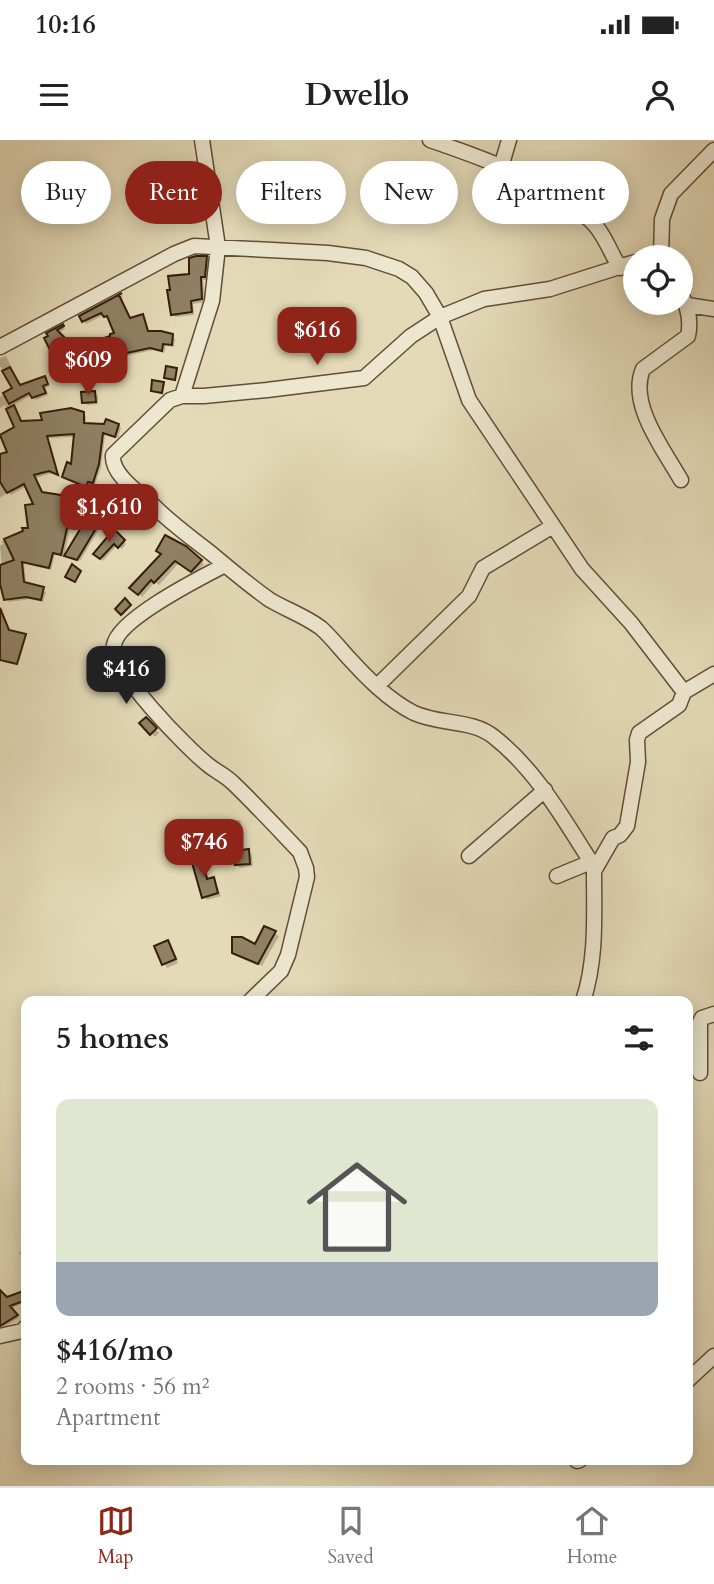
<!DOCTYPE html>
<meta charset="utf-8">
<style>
:root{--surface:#fff;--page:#f2f2f2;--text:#222;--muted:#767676;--line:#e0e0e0;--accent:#8f2418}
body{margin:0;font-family:Cardo,serif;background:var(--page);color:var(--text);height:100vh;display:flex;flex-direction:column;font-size:26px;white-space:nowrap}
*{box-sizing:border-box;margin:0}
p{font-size:23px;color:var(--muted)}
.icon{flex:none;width:38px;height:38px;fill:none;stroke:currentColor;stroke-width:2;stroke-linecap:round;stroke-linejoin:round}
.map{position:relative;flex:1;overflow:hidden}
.side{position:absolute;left:21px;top:856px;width:672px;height:469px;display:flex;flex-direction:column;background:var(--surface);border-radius:14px;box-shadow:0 4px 18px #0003}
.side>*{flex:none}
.top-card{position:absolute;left:21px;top:21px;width:672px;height:63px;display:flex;gap:14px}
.buttons{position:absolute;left:623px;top:105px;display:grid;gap:14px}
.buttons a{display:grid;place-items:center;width:70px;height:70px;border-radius:50%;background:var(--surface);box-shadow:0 4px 18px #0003;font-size:35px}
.price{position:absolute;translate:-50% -60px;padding:0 16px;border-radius:14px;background:var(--accent);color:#fff;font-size:23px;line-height:46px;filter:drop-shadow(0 2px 4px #0008)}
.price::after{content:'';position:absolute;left:50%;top:42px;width:21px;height:16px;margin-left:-10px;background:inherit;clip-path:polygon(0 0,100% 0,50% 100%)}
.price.active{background:#222;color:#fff}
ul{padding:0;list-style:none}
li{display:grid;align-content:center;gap:14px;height:371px;padding:0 35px}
li span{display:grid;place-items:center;height:217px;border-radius:14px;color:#555}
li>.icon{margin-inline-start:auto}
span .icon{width:126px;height:126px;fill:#fffc;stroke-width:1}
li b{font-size:30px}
h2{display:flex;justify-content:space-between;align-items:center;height:84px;padding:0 35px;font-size:30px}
.chip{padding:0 24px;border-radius:32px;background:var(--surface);box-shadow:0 4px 18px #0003;font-size:24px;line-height:63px}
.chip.active{background:var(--accent);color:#fff}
.status{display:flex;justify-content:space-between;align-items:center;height:49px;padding:0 35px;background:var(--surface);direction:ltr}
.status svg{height:19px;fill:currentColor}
header{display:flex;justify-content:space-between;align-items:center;height:91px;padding:0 35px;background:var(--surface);font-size:32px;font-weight:700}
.tabs{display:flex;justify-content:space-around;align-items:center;height:98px;border-top:2px solid var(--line);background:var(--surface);font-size:19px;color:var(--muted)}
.tabs a{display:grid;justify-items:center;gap:4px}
.tabs .active{color:var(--accent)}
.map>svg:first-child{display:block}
</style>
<div class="status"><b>10:16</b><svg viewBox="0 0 49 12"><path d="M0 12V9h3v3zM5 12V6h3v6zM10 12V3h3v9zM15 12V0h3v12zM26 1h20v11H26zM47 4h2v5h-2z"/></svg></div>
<header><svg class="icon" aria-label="menu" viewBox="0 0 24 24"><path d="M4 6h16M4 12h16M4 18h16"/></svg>Dwello<svg class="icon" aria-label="person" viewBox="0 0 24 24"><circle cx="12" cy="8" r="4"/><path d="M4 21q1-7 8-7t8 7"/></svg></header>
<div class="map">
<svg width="714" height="1346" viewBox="0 0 714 1346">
<rect width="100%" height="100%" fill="#e4dab7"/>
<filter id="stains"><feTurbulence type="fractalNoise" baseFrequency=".00286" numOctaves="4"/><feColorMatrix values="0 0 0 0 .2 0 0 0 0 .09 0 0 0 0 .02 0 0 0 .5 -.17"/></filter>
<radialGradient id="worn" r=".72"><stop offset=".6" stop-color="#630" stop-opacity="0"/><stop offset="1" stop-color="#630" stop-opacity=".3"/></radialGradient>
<!-- shadow -->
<path fill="#0003" d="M207,118l3,3 -2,19h-5l2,22 -12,2 1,11 -18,2 -4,-3 19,-39z
M122,155l1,1 -3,3 10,21 12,-4 7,17 23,3 3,3 -1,8 -8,-1 -2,7 -11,-3 -31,7 -4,-4 -40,11 -6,-11 -4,4 -7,-9 -7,3 -2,-2 -3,-15 14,-8 2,3 -7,4 14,14 4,-2 3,3 37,-14 -6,-16 -6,-3 -18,9 -5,-7z
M6,216l15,31 24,-9 5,8 -5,2 3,7 -12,5 -4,-5 -18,10 8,18 22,-1 40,-8 2,3v8h32l3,3 -3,10 -13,-3 -4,32 -6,18 -5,-1 -1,4 -22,-9 6,-13 2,-29 -27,1 11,38 -7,-3 -16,5 7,16 30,5 3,3 -12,55 -9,-3 -4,16 -27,-7 2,22 20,7 -3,10 -13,-3 -21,3 -9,-20 2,-16 -2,-20 3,-2 -1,-3 28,-12 6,-24 -9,-19 -16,9 -3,-3 -8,6v-43l10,-2 7,-25 -12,-23 -5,3v-11l14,-8 -14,-23v-8z
M94,253l4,3v8l-11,1 -3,-3z
M102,379l2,2 -24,40 -11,-3 -2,-2z
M114,392l12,12 -4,5 -5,-4 -14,16 -7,-8z
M185,407l19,17 -9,10 -16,-11 -20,22 -4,-3 -13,15 -10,-9 30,-32 -4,-5z
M4,469l-2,2 8,21 16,5 -8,27 -18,-5v-49z
M146,579l13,14 -4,4 -13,-14z
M240,680l2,8 -7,1 -2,-8z
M248,711l4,4 1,11 -13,2 -3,-4z
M201,718l3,4 5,19 4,-2 3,4 5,13 -14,4 -3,-3z
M265,788l14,8 -17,30 -28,-14 22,-6z
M168,802l10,21 -11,5 -11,-21z
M26,1108v13l-7,-8z
M0,1152l7,7 19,-7v9l-15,8 8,9 -19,11z"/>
<!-- building -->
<path fill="#908064" stroke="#361f0a" stroke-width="2" d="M196,116h11l-2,21h-4l1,22 -11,2 1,11 -21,3 -4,-25h3l-2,-14 21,-2v-16z
M122,153l-3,2 11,23 13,-4 5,17h13l12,3 -1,11 -9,-1 -1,7 -12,-3 -33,7 -1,-4 -42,12 -5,-12 -4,4 -8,-8 -7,3 -6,-12 4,-2 -2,-3 17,-9 1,2 -7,4 15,15 5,-2 1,4 32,-11v-2l4,-1 -7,-17 -3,1 -3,-4 -19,9 -3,-6z
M166,226l11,2 -2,12 -11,-2z
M10,227l10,18 25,-9 3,8 -5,2 3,7 -14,5 -3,-5 -20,11 -6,-11 9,-5 -10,-17z
M152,240l12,2 -2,11 -11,-2z
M95,251l1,11 -14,1 -1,-11z
M14,265l7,16 21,-1 -2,-7 31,-5 13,4v11l20,1 2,-5 13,5 -4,13 -12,-4 -4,31 -6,19 -5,-1 -2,5 -24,-10 5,-15 4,2 3,-30 -27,2 11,39 -9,-4 -15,4 8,17 32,5 -13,58 -8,-2 -4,15 -27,-6 2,20 20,5 -3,13 -15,-3 -22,3 -4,-16v-19l14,-5 -10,-21 19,-8 -1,-3h6l-3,-23 8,-1 -9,-20 -17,9 -7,-11v-28l7,-2 -7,-17 14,-8 -8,-18z
M91,371l12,6 -26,43 -13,-4z
M114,389l11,11 -7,8 -4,-4 -14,15 -7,-5z
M165,395l21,11 16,14 -11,12 -16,-11 -21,22 -3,-3 -13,15 -9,-7 32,-34 -5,-3z
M72,424l9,7 -6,11 -10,-5z
M125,458l6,7 -10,10 -6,-6z
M0,468l9,22 17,4 -9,30 -17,-4z
M146,577l11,11 -7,7 -11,-12z
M249,709l1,15 -15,1 -1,-14z
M202,717l5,22 7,-2 4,16 -16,5 -11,-39z
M264,786l12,5 -18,33 -26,-11v-16h10l13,7z
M168,800l8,19 -14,6 -8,-19z
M0,1150l7,7 19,-7v10l-16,6 8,9 -18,11z"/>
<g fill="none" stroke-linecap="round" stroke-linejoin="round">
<defs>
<path id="minor" d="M430,0c53,18 121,42 162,82 12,11 19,32 28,46
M501,27l8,-27
M661,117l1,-38 9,-25 43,-44
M681,154c7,13 10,28 7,42l-45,33c-15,35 21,81 38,111
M687,165l27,4
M0,207l174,-93 20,-8 134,7 38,5 33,11 13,8 14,16 14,24 29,83 113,169 49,54 53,69
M182,256l30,-95 6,-54 -16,-107
M225,425c-23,12 -107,54 -111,80 -5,24 73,103 93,119 8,7 18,11 26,19 23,22 45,46 67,69l6,16 1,9 -19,78 -7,16 -31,30
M377,546l92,-90 14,-28 70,-42
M469,716l76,-66
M594,731l19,-33 7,-3 7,-9 11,-64 -1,-22 2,-7 40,-28 5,-13 30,-18
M557,736l34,-14
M583,861c14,-42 11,-87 11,-130l-3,-9c-28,-44 -55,-92 -97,-125 -22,-18 -54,-12 -80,-24 -26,-13 -48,-36 -68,-58 -8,-9 -16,-19 -25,-27 -16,-12 -34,-18 -51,-28 -20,-14 -39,-30 -58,-46 -19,-15 -40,-30 -57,-47 -14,-13 -44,-32 -42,-52l57,-55 12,-4h22l63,-6 97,-12 47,-42 29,-19 44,-18 66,-10 85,-27
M700,933v-51l2,-4 12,-4
M0,1196l22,-5 4,-4
M688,1240l26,-24
M577,1321l3,-1"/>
</defs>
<!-- minor casing -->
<use href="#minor" stroke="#624e35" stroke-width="17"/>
<!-- minor -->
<use href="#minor" stroke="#ede7d0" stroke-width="14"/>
</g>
<rect width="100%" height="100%" filter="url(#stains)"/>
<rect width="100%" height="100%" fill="url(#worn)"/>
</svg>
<div class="buttons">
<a><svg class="icon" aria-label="locate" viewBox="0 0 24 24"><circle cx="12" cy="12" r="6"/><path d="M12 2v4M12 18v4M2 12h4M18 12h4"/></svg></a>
</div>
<b class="price" style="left:317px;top:227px">$616</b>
<b class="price" style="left:88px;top:257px">$609</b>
<b class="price" style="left:109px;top:404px">$1,610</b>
<b class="price active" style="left:126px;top:566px">$416</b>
<b class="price" style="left:204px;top:739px">$746</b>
<div class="top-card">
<a class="chip">Buy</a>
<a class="chip active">Rent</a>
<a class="chip">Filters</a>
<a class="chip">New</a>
<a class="chip">Apartment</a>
</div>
<section class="side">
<h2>5 homes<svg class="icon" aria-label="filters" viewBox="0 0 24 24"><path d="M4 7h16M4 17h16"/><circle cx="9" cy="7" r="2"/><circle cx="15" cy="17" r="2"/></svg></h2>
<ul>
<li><span style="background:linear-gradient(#dfe7d0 75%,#9aa5b1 0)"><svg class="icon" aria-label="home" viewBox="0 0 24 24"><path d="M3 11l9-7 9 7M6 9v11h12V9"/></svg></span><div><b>$416/mo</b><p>2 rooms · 56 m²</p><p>Apartment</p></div></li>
</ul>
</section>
</div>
<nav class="tabs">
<a class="active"><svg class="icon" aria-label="map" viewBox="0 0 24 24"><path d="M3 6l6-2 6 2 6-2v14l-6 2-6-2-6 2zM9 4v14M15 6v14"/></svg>Map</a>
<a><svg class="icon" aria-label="saved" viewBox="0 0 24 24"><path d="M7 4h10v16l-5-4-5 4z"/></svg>Saved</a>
<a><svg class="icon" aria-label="home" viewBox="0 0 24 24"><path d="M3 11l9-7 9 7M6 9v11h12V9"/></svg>Home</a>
</nav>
